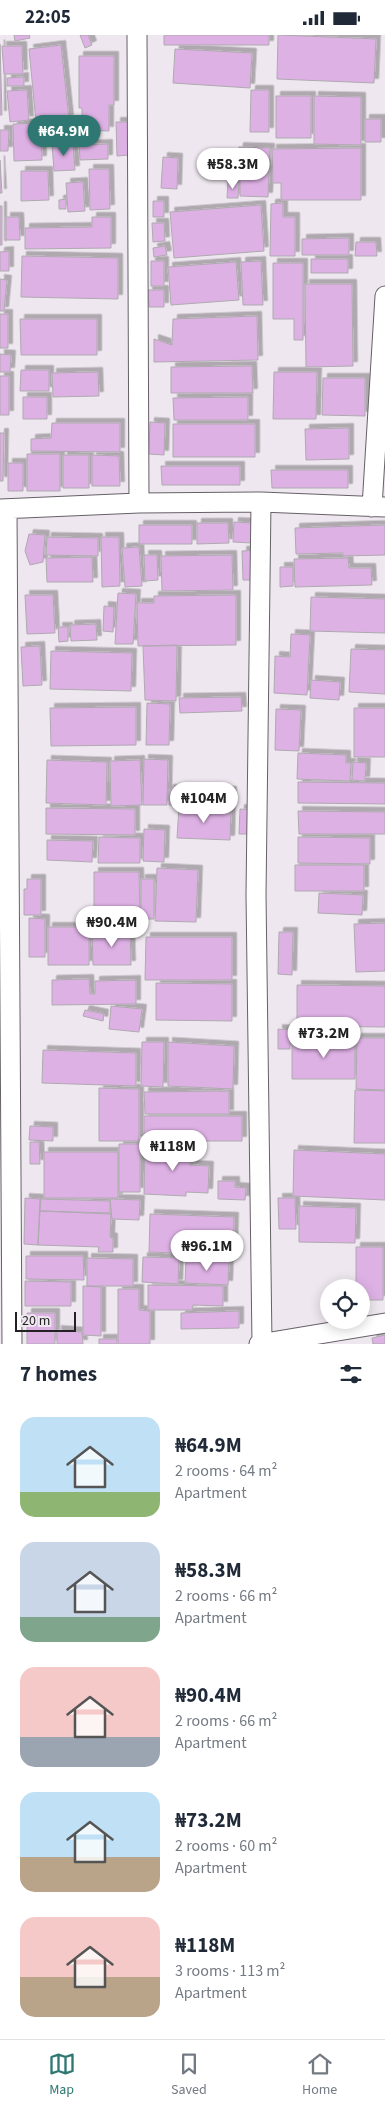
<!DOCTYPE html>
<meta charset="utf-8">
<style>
:root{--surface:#fff;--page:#f6f6f7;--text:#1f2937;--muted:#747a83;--line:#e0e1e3;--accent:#2f7772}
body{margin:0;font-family:"Source Sans 3",sans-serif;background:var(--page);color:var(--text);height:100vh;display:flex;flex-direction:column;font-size:19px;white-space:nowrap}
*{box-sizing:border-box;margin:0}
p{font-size:16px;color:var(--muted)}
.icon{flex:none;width:28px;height:28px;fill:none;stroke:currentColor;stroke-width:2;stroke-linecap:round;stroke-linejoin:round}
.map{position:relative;height:1309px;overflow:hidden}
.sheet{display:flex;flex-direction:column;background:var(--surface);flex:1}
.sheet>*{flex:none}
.tools{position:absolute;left:320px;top:1244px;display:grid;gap:10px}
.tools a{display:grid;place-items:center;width:50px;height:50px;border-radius:50%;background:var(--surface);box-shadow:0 2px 12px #0003;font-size:25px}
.scale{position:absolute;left:15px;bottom:12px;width:61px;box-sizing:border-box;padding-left:5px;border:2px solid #242124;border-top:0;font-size:14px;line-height:18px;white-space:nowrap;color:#242124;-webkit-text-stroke:4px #eee7ef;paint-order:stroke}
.price{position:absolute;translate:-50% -42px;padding:0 11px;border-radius:18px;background:#fff;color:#222;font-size:16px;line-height:32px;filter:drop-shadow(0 1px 2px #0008)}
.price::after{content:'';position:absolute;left:50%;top:30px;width:15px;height:11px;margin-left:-8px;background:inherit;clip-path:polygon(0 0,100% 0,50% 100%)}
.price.active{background:var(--accent);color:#fff}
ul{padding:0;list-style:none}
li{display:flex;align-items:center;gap:15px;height:125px;padding:0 20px}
li span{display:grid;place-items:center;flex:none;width:140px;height:100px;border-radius:15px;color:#555}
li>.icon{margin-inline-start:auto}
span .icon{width:60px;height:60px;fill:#fffc;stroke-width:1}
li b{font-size:21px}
h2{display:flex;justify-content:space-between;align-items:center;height:60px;padding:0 20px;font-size:21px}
.status{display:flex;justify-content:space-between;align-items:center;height:35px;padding:0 25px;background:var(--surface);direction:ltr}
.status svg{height:14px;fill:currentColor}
.tab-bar{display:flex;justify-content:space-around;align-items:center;height:70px;border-top:1px solid var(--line);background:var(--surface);font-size:14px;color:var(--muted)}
.tab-bar a{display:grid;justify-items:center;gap:2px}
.tab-bar .active{color:var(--accent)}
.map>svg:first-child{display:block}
</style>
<div class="status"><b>22:05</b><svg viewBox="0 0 49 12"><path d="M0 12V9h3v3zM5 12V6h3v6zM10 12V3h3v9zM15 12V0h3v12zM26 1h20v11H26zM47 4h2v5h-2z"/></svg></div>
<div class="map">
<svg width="385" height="1309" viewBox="0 0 385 1309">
<defs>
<filter id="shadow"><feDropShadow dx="4.5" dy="-4.5" stdDeviation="0" flood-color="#0004"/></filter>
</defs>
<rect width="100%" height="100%" fill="#eee7ef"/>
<!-- building -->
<path fill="#deb1e5" stroke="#afa9b0" filter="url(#shadow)" d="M14,0h15l1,3 -15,3z
M80,0h8l4,10 -7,3z
M164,0h105v10h-105z
M278,0l98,4 -2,44 -97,-4z
M0,9l2,71h-2z
M61,10l8,74 -33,3 -7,-73z
M2,11h20l1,28h-19z
M175,14l77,4 -2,35 -77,-5z
M79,21h35v49h-5v26l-27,-1v-22h-3z
M24,42v9h-17v-8z
M27,55l2,30 -19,2 -3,-31z
M251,55h18v42h-19z
M276,61h35v42h-35z
M314,61l47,1v48l-47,-1z
M365,84h16v23h-16z
M71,86l2,18 -23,2 -2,-18z
M116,87h12l1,33 -12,1z
M41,88l1,37 -28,1 -1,-37z
M0,95h9l-1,21h-8z
M73,108l2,27 -21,1 -2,-27z
M108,109v15l-28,1 -1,-15z
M239,112l31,1 -2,49 -28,-1v-15h-6v-18h4z
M361,113v52h-80v-17h-8l-1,-34z
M163,122l15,1 -1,31 -16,-1z
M0,125l2,33h-2z
M89,134h20l1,40 -20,1z
M21,136h27l1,29 -28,1z
M228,146l11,1 -1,16h-11z
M83,147l2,29 -17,1 -2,-29z
M66,164v10h-7v-9z
M153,166h11v16h-11z
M283,168v14h12v39h-25l1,-52z
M261,170l3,46 -90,7 -4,-46z
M0,171h2v39h-2z
M6,182h13l1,23h-14z
M92,182h19v31l-86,1v-21l67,-1z
M152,188h12l1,18 -12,1z
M349,203v17h-47v-16z
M356,207h20l1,14h-22z
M165,211l2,9 -13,2 -1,-9z
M9,216v20h-9v-19z
M22,221l96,2v41l-97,-2z
M311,224h37v14h-37z
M151,226h13v25h-13z
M261,226l2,44h-20l-2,-43z
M236,227l3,38 -68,5 -3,-38z
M273,228h30v77h-9v-21h-21z
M0,244l7,1 -3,31h-4z
M305,249h47l1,82 -47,1z
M148,255h16v17h-15z
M0,279h8v34h-8z
M257,281l1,44 -104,2v-23l18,6 1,-26z
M20,284h77v36h-76z
M0,319l11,1 -1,17h-10z
M252,331l1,27h-82v-26z
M21,335h28v21h-29z
M98,337l1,24 -46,1 -1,-24z
M274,337h43l-1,47h-43z
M0,341h9v39h-9z
M323,343h42v38l-43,-1z
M23,362h24v22h-24z
M248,362v23h-74l-1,-22z
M150,387l15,1 -1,32 -15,-1z
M52,388h68v29l-89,-1v-12l20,-1z
M173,389h82v33h-82z
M349,393v31l-43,1 -1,-31z
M0,398h4l-1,48h-3z
M27,419h33v37h-33z
M63,420h26v33h-26z
M92,420l27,1 1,30h-28z
M8,428h15v28h-15z
M161,431h79v19h-78z
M271,435h77v18h-76z
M234,487l18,1 -1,20 -18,-1z
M197,488h31l1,20 -32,1z
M139,490h53v19h-53z
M385,490v30l-42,1v-3l-47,1 -1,-26z
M29,499l16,1 -2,27 -13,3 -5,-14z
M47,502l51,1v18l-52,-1z
M101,502h18l1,49 -18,1z
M139,512l3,39 -17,1 -3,-39z
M258,515l1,30h-16l-1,-29z
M144,520h13l1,25 -13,1z
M232,520l1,35 -71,1 -1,-35z
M92,522l1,25h-46l-1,-24z
M348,523l1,10h22l1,17 -77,2 -1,-28z
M280,532h13v19l-13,1z
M118,558l18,1 -3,50h-18z
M25,560h28l2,38 -28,1z
M236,560v50l-98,1 -1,-43h17v-7z
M311,562l74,2v34l-75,-2z
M104,571l10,1 -1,25 -10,-1z
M96,589l1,16 -26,1 -1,-16z
M58,592h10v14l-9,1z
M291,599l19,1 -3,60 -33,-2 1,-37 15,1z
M177,610l-1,56 -31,-1 -2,-54z
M40,611l2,39 -19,1 -2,-39z
M351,614l34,1v44l-36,-2z
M51,616l81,2 -1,38 -81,-2z
M311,645l29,2 -1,18 -29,-2z
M241,662l1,14 -62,2 -1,-15z
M147,668l23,1 -1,41h-23z
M136,672v38l-85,1 -1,-38z
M354,673h31v49h-31z
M276,674l25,1 -2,41 -24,-1z
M298,718l48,2v8h5l-1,18 -53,-2z
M144,724l24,1 -1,45h-24z
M47,725l60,2 -1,43 -60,-2z
M140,725l2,45 -31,1 -1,-45z
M353,727l13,1 -1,18 -13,-1z
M298,747l87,1v21l-87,-1z
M169,754l63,2v16l-63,-2z
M179,772l52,2 -1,31 -53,-2z
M46,773l89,1v26l-89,-1z
M240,774l14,1 -1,24h-14z
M298,776l87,1v22h-86z
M144,794l21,1 -1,32 -21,-1z
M99,802l41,1v25h-42z
M298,802l72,1v26l-72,-1z
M47,805l46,1 -1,21 -45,-2z
M295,830h69v26h-69z
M157,833l41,2 -2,52 -41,-1z
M94,837h45l1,46h-46z
M27,844h14v36h-17v-26h3z
M141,844h13v40h-13z
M319,858l44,2 -1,20 -44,-2z
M29,883l16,1v38h-16z
M385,888v48l-29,1 -2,-48z
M48,892h41v38h-41z
M130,895l1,35h-38l-1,-34z
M279,897h14l-1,43 -14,-1z
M146,902h86v43h-87z
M89,944l1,15h5v-13l41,-1v24l-84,1v-25z
M156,948l76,1v37l-76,-1z
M297,950l88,1v41l-88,-1z
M111,971l31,3 -3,23 -30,-3z
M85,975l19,4 -1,7 -20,-5z
M278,994l12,1v19h-12z
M292,1003h63v41h-63z
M357,1003h28v52l-29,-1z
M142,1007h22l-1,45 -22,-1z
M168,1007l66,4 -1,43 -65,-3z
M43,1015l93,3v33l-94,-3z
M99,1053l40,1v52h-40z
M355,1055l30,1v52h-31z
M229,1056v23h-84l-1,-22z
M144,1081h98v25h-98z
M30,1091l23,1v14l-24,-1z
M30,1107h9l1,22h-10z
M119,1109h21v48h-21z
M145,1111l45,2v17l19,1 -1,27 -22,-1v4l-42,-2z
M294,1115l91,4v46l-92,-4z
M44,1117h74v46h-74z
M218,1146h17v6l11,1 -1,12 -27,-1z
M25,1163l15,1 -2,46 -14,-1z
M278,1163h17l1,31h-17z
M41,1164l69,2v12l-70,-2z
M110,1164l30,1 -1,20 -27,-1z
M299,1171l57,2 -1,35 -56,-1z
M40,1176l71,3 -1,23 3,1v14h-15l1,-5 -61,-2z
M150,1179l84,3 -1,38 -84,-3z
M356,1212h27v53h-22v-13h-5z
M26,1221h57l1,24 -58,-1z
M143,1222l36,1 -1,26 -36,-2z
M87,1223l46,1v27h-46z
M186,1225l43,1 -1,24 -43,-2z
M25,1246l46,1v24h-46z
M148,1250l75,1v20l-30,-1 -1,5h-44z
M83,1251l18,1v49l-18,-1z
M118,1254h21v21l11,1v33h-32z
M239,1276v17l-58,1v-16z
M27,1278h28v31h-28z
M57,1295l25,2 1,12h-26z
M385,1300v9h-12l-1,-6z
M99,1304h18v5h-18z"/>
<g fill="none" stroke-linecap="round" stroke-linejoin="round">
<defs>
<path id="street" d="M137,0l2,468
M261,467l-5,393 6,448
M372,472l13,-211
M0,474l139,-6 122,-1 124,5
M7,474l5,835
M259,1309l126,-21"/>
</defs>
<!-- street casing -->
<use href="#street" stroke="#666167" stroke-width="21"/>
<!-- street -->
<use href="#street" stroke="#fff" stroke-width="19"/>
</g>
</svg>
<div class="tools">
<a><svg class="icon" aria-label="locate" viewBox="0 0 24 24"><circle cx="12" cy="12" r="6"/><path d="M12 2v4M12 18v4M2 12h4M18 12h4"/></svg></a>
</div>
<div class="scale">20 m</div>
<b class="price active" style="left:64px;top:122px">₦64.9M</b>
<b class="price" style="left:233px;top:155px">₦58.3M</b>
<b class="price" style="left:204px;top:789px">₦104M</b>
<b class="price" style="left:112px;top:913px">₦90.4M</b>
<b class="price" style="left:324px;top:1024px">₦73.2M</b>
<b class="price" style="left:173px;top:1137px">₦118M</b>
<b class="price" style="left:207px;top:1237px">₦96.1M</b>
</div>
<section class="sheet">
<h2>7 homes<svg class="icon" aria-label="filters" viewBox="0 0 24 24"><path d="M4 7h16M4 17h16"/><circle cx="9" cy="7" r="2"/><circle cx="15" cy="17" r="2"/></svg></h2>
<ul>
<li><span style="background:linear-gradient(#bfe0f5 75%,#8fb573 0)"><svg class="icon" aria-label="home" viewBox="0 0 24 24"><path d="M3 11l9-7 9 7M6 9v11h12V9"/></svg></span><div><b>₦64.9M</b><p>2 rooms · 64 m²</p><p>Apartment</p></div></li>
<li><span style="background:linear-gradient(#c9d6e8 75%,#7fa58c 0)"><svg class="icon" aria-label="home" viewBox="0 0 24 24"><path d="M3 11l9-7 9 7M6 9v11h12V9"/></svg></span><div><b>₦58.3M</b><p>2 rooms · 66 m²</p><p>Apartment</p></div></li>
<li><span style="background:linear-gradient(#f6c9c9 70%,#9aa5b1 0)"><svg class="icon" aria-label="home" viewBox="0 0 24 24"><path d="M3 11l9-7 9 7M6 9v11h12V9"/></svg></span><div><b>₦90.4M</b><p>2 rooms · 66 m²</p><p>Apartment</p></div></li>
<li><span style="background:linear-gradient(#bfe0f5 65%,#b9a48a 0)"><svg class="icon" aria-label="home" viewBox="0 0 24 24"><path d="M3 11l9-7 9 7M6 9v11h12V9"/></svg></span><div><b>₦73.2M</b><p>2 rooms · 60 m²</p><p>Apartment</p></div></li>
<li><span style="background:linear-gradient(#f6c9c9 60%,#b9a48a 0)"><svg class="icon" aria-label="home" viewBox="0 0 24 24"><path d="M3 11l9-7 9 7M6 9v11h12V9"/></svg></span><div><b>₦118M</b><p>3 rooms · 113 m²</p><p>Apartment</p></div></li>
</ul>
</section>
<nav class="tab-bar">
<a class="active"><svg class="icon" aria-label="map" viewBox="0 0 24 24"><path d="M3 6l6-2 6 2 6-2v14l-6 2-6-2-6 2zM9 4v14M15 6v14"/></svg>Map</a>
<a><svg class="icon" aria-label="saved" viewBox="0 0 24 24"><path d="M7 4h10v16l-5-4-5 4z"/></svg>Saved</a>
<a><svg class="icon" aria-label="home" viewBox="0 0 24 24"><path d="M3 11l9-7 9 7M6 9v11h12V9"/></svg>Home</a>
</nav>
